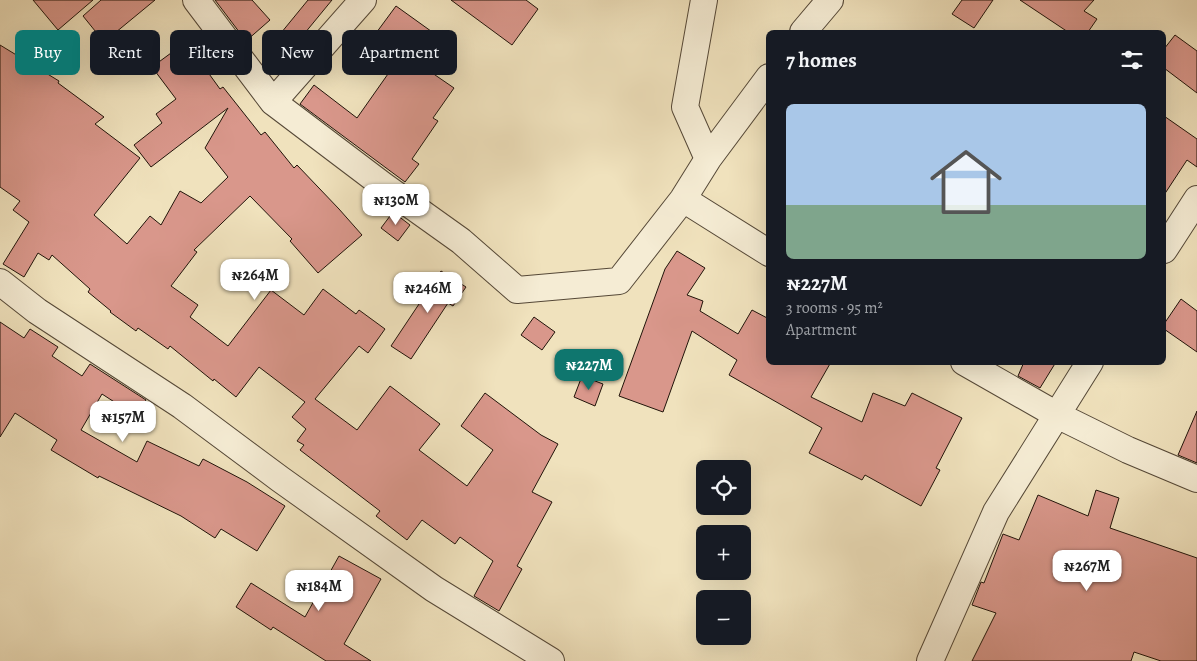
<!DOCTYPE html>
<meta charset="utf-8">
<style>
:root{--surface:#171b24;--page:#20242c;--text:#f1f3f6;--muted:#9ea1a6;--line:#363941;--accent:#0f766e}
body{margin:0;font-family:Alegreya,serif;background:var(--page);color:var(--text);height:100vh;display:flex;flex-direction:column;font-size:19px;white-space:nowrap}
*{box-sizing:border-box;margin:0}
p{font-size:16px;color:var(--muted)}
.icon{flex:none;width:28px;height:28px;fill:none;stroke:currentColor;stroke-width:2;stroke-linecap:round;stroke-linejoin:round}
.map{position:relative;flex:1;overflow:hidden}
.details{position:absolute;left:766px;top:30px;width:400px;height:335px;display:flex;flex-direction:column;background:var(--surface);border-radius:8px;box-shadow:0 5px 20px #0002}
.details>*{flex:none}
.hud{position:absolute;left:15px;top:30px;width:475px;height:45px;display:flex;gap:10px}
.fabs{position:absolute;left:696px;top:460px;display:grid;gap:10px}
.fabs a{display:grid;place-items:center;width:55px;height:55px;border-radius:8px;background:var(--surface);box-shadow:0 5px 20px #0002;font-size:25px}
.price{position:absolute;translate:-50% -42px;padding:0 11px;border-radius:10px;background:#fff;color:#222;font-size:16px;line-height:32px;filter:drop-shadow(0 1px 2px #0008)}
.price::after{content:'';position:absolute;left:50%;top:30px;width:15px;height:11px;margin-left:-8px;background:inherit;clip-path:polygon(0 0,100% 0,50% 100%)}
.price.active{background:var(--accent);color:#fff}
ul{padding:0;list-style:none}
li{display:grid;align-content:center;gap:10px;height:265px;padding:0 20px}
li+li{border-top:1px solid var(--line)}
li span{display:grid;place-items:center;height:155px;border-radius:8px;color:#555}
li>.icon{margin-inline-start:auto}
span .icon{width:90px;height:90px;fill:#fffc;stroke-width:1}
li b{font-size:21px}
h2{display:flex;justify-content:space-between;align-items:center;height:60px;padding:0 20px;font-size:21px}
.chip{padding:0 18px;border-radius:8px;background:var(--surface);box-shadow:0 5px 20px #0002;font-size:18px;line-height:45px}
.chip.active{background:var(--accent);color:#fff}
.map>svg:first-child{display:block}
</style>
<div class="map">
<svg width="1197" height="661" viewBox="0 0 1197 661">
<rect width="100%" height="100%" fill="#f0e2bd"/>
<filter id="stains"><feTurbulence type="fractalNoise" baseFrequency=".004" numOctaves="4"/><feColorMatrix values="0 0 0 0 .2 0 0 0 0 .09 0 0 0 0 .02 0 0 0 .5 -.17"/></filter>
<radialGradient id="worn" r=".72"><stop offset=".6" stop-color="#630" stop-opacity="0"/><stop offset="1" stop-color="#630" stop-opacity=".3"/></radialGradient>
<!-- building -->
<path fill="#d9978b" stroke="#21140a" d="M33,0h60l-35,30z
M101,0h54l-51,42 -21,-26z
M215,0h37l18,20 -24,21z
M308,0h24l-46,56 -14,-12z
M451,0h75l12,9 -26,36z
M962,0h31l-19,28 -22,-14z
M1020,0h74l-10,11 13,8 -9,13h-20z
M396,6l46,33 -20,27 32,22 -21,30 5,3 -26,38 7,5 -14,18 -105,-78 14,-19 43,33 38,-54 -27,-20z
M1175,35l22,16v42l-33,-25v-19z
M186,42l34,47 3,-2 38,48 4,-3 29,36 3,-3 42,44 23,26 -44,38 -28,-32 2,-2 -42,-43 -56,54 3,2 -26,34 27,19 -8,12 38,29 43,-56 33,25 19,-26 33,25 3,-4 26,19 -17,24 -9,-7 -44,53 42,31 33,-44 50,38 -21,26 48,36 26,-36 -32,-24 24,-33 56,42 17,9 -26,48 20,10 -35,64 5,3 -23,42 -25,-15 19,-35 -33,-24 -5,7 -33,-24 -15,20 -31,-24 4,-5 -80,-61 4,-5 -7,-4 9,-12 -14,-12 13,-15 -46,-35 -23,30 -22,-18 -1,2 -43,-35 -2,3 -30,-21 -2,3 -26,-19 1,-1 -23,-19 2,-3 -38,-34 -3,5 -11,-7 -14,24 -21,-13 26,-42 -16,-12 7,-9 -20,-14v-142l59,36 -1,2 46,34 -9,7 45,34 -46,57 33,29 23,-28 11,9 19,-34 21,12 27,-26 -23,-29 23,-40 -77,59 -17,-22 28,-22 -6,-9 20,-15 -24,-32z
M1164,116l33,23v28l-10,-7 -23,35z
M393,212l17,13 -12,16 -17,-13z
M677,251l28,17 -18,27 16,6 -3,10 38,23 14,-24 17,9v43h62l-20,35 51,25 11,-29 32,13 7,-13 50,25 -26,50 4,2 -19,36 -56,-31 -3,5 -53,-27 13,-25 -93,-53 8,-15 -45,-29 -29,81 -44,-16 46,-127z
M441,271l25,16 -13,19 -5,-3 -37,56 -20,-13z
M1181,299l16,12v41l-33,-23v-5z
M534,317l21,15 -13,18 -21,-15z
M0,322l24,16 6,-9 28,18 -6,9 30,20 8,-12 56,36 -10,16 -34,-22 -21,36 56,32 10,-21 52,25 4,-7 44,23 38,24 -28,45 -36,-22 -6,9 -34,-22 -82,-40 -1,2 -47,-28 6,-10 -42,-27 -15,24z
M1024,362h32l-16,26 -22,-12z
M582,376l21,8 -8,22 -21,-9z
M1197,411v52l-19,-8z
M1096,490l23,8 -9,30 87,30v103h-36l-27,-9 -3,9h-159l24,-48 -24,-8 9,-23 3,1 19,-49 16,6 19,-45 50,21z
M339,556l42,23 -37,65 27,17h-45l-53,-34 -2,3 -35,-23 15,-24 54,34z"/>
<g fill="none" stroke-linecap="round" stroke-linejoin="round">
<defs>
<path id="street" d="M196,0l77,102 111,84 77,55 56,49 102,-9 64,-82 25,-40 61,-82
M704,0l-19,107 23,52
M803,32l27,-32
M273,102l90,-102
M683,199l86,54
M1164,250l33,-51
M0,282l37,29 145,95 98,73 154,110 117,72
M964,362l93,53 71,35 69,29
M930,661l66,-149 94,-150"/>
</defs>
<!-- street casing -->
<use href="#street" stroke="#554837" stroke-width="28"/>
<!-- street -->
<use href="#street" stroke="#f5ecd4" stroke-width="26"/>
</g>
<rect width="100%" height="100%" filter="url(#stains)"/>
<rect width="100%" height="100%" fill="url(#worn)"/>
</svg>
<div class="fabs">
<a><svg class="icon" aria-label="locate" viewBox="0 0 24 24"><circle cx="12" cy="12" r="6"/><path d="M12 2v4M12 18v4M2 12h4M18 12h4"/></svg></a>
<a>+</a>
<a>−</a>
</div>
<b class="price" style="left:396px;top:226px">₦130M</b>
<b class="price" style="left:255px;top:301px">₦264M</b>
<b class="price" style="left:428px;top:314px">₦246M</b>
<b class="price active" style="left:589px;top:391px">₦227M</b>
<b class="price" style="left:123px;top:443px">₦157M</b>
<b class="price" style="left:1087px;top:592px">₦267M</b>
<b class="price" style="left:319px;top:612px">₦184M</b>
<div class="hud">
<a class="chip active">Buy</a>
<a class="chip">Rent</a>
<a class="chip">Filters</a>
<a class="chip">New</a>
<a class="chip">Apartment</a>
</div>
<section class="details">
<h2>7 homes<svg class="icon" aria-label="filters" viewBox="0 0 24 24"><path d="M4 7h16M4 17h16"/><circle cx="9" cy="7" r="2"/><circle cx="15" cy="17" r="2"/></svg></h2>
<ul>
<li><span style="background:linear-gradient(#a9c7e8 65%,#7fa58c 0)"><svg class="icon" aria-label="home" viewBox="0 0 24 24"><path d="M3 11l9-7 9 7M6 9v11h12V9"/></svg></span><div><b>₦227M</b><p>3 rooms · 95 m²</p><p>Apartment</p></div></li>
</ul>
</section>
</div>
